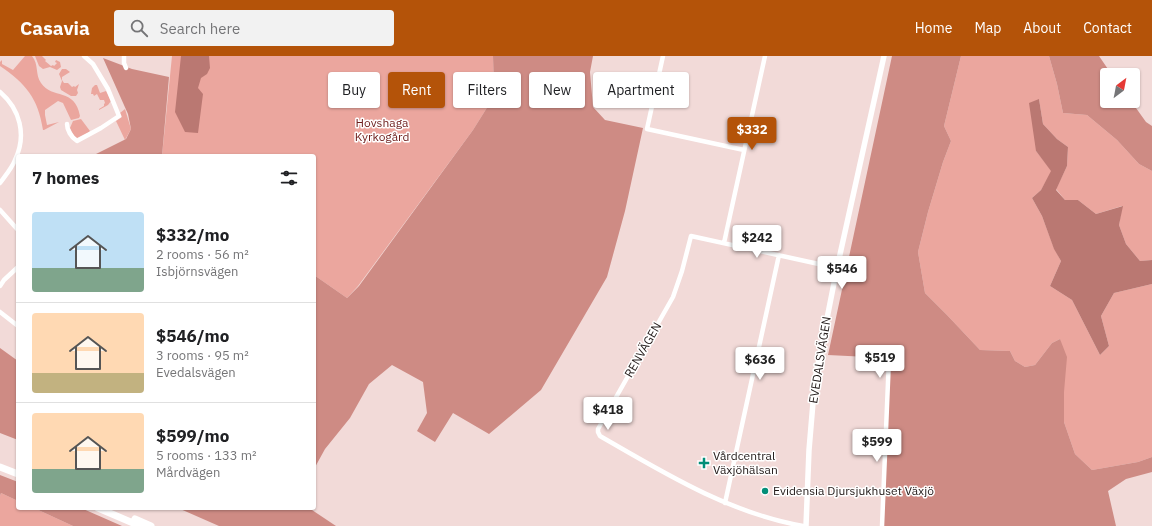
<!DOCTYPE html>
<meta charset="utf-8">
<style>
:root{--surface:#fff;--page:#f2f2f2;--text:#202124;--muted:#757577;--line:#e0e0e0;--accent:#b45309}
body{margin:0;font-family:"IBM Plex Sans",sans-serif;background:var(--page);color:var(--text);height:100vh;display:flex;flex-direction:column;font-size:15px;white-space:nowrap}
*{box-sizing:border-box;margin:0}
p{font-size:13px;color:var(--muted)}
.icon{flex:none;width:22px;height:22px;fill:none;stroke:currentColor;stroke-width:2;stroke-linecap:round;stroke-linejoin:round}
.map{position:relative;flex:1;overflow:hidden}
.details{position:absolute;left:16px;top:98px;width:300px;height:356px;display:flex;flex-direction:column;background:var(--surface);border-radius:4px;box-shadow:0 1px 3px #0004}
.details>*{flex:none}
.banner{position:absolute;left:328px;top:16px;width:380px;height:36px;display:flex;gap:8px}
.needle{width:26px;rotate:32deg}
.fabs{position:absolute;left:1100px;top:12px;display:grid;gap:8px}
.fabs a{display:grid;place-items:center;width:40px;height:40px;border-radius:4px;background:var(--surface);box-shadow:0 1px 3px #0004;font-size:20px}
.price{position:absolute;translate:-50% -34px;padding:0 9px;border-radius:4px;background:#fff;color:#222;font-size:13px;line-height:26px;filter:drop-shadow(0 1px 2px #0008)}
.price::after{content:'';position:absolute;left:50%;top:24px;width:12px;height:9px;margin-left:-6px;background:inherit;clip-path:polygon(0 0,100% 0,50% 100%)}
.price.current{background:var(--accent);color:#fff}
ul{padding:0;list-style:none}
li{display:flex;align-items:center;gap:12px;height:100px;padding:0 16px}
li+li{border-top:1px solid var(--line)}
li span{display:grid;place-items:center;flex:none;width:112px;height:80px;border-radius:4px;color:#555}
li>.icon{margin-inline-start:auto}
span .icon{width:48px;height:48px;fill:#fffc;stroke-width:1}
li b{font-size:17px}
h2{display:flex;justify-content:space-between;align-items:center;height:48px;padding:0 16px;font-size:17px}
.pill{padding:0 14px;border-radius:4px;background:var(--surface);box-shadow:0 1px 3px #0004;font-size:14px;line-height:36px}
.pill.current{background:var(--accent);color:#fff}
header{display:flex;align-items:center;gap:24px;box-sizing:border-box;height:56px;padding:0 20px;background:var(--accent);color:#fff}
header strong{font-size:19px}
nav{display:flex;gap:22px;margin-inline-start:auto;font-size:14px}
.search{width:280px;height:36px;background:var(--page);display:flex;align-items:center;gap:10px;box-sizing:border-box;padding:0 14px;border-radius:4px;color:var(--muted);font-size:15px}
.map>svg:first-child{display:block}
</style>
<header>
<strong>Casavia</strong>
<div class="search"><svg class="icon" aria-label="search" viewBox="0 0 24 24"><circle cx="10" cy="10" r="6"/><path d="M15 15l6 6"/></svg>Search here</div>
<nav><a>Home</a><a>Map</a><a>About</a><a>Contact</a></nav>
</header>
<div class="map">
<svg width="1152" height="470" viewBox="0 0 1152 470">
<rect width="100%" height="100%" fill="#f2dad8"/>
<!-- green -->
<path fill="#eba69e" d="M25,0h7c7,8 3,19 9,27 11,17 34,4 39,33l-1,2 -8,2 -8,-17 -5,-2 -13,9v5l2,10 12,-3 -15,8h-1c-5,-32 -17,-46 -43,-64v-4l2,-2v4l11,6z
M35,0h7l4,4 -1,1 6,5 2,-1 1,1 3,-3 -2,-1 1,-2 4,2 1,5 -4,3 -7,-3 -7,2 -4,-3z
M172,0h321l1,32 -6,18 -15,24 -115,156 -11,12 -33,-23v-119h-152z
M961,0h88l8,28 6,29 24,2 30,25 22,24 13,7v89l-12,1 -14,-17 -7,-19 3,-19 -26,8 -18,-14h-13l-9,-11 11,-23 1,-19 -11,-8 -14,-15 -4,-25 -3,52 16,20 -11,19 -9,8 10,18 12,32 7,13 -11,25 22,14 28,55 9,-9 -8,-30 13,-23 38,-9v173l-14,5 -46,8 -17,-16 -11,-32v-30l-4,-53 -8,4 -17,22 -10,2 -10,-6 -5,-10 -30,-1 -33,-35 -22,-22 -7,-41 10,-40 15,-50 8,-21 -7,-15z
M62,13h4l4,3 -8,5v3l2,3h4l4,4 2,-1 1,1 4,-3 -2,6 1,3 -2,3h-5l-10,-6 -1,-3 2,-6 -3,-7z
M95,29h2l3,8 6,-2 5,10 -3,4 -9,5v-1l5,-3v-2l1,-1 -1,-3h-4l-3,-6 -3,2 -1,-2h-2l1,-6z
M125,53l6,20 -6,11 -9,-19 6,-4 -2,-4z
M81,63l9,12 -1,1 -12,6 -3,-2 -4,-8 3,-7z
M1,437l17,8v7h16l39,18h-73v-30z"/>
<!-- forest -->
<path fill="#ce8b84" d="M493,0h100l-3,16 3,35 12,13 38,8 -18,83 -18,66 -66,113 -52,44 -36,-21 -18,29 -18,-11 10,-18 -4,-31 -31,-17 -23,19 -19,34 -25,31 -11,20v-194l33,23 12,-12 114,-156 15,-24 6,-18z
M892,0h69l-17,70 7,15 -8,21 -15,50 -10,40 7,41 22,22 33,35 30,1 5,10 10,6 10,-2 17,-22 8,-4 7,18 -3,35v30l11,32 17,16 46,-8 14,-5v15l-26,7 -18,12 8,35h-234l6,-168 -60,-3z
M1049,0h50l13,19h-5v26h24l15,21 6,4v45l-13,-7 -22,-24 -30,-25 -24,-2 -6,-29z
M103,2l29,11 37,8 -7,79h-70l34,-17 5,-10 -3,-15z
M0,292l18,13v79l-18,-7z
M0,419l18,7v19l-17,-8 -1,3z
M34,452h47l41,18h-49z
M178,452h131l27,18h-117z"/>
<!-- water -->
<path fill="#ba7872" d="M181,0h28l1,12 -3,6 -6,4 -3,10 5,6 -5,39 -13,-1 -10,-20z
M1039,43l4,25 14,15 11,8 -1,19 -11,24 9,10h13l18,14 27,-8 -4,19 7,19 14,17 12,-1v24l-38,9 -13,23 8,30 -9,9 -28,-55 -22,-14 11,-25 -7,-12 -12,-33 -10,-18 9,-8 10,-19 -15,-20 -7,-48z"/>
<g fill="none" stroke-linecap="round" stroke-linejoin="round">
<!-- minor -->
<path stroke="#fff" stroke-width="4.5" d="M124,0v7l2,5
M663,0l-16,73 97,21
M0,36c20,17 27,43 15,68 -3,8 -10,16 -15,23
M67,68c0,6 4,13 10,17l24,-13 18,-12 -11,-27 -15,-25 -9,-8
M0,154l18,20
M724,187l41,-187
M0,230l4,-6 14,-13
M0,256l18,14
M725,447l54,-248
M803,470c-74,-13 -139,-53 -203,-90l-2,-4v-3l75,-132 9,-26 9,-35 146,32
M882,470l7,-168"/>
<!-- tertiary -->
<path stroke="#fff" stroke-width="5.5" d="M806,470l3,-76 6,-71 22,-111 47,-212"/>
<!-- trunk -->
<path stroke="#fff" stroke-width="7" d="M0,411l18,7
M98,452l42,18
M135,463l16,7"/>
</g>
<!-- markers -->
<g fill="#028e78" stroke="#fff" stroke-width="1.5">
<path d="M702 401h4v4h4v4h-4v4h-4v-4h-4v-4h4z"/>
<circle cx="765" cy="435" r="4"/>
</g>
<g text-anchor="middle" stroke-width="3" stroke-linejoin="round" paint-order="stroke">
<!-- park labels -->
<g font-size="12" fill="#6c1c1a" stroke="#fff">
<text x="382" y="71">Hovshaga<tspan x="382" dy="14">Kyrkogård</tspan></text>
</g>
<!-- street labels -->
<g font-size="12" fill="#201817" stroke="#fff">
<text transform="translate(643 294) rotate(-60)" y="4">RENVÄGEN</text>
<text transform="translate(820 304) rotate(-81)" y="4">EVEDALSVÄGEN</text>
</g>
<!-- poi labels -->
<g font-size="12" fill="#201817" stroke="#fff" text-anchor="start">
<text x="713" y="404">Vårdcentral<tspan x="713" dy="14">Växjöhälsan</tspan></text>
<text x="773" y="439">Evidensia Djursjukhuset Växjö</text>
</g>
</g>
</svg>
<div class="fabs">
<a><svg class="needle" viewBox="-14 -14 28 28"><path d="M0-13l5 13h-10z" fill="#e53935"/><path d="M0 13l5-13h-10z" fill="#757577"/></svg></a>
</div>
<b class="price current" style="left:752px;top:95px">$332</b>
<b class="price" style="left:757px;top:203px">$242</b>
<b class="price" style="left:842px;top:234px">$546</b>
<b class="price" style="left:880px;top:323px">$519</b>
<b class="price" style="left:760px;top:325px">$636</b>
<b class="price" style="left:608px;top:375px">$418</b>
<b class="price" style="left:877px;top:407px">$599</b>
<div class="banner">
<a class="pill">Buy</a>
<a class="pill current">Rent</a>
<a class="pill">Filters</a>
<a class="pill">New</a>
<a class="pill">Apartment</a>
</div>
<section class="details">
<h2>7 homes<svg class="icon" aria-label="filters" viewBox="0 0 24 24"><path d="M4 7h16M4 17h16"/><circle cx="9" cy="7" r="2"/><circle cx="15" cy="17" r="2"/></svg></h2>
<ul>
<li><span style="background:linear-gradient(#bfe0f5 70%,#7fa58c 0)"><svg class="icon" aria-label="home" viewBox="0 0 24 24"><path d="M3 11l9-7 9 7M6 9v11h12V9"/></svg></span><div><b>$332/mo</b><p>2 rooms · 56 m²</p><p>Isbjörnsvägen</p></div></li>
<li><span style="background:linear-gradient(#ffd9b3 75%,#c2b280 0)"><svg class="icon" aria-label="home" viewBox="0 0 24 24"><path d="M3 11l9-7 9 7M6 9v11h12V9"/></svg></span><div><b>$546/mo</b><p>3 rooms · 95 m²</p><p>Evedalsvägen</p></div></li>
<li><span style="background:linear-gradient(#ffd9b3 70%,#7fa58c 0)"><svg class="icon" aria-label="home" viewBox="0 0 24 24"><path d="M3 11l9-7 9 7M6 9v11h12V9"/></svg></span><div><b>$599/mo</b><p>5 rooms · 133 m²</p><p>Mårdvägen</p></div></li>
</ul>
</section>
</div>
